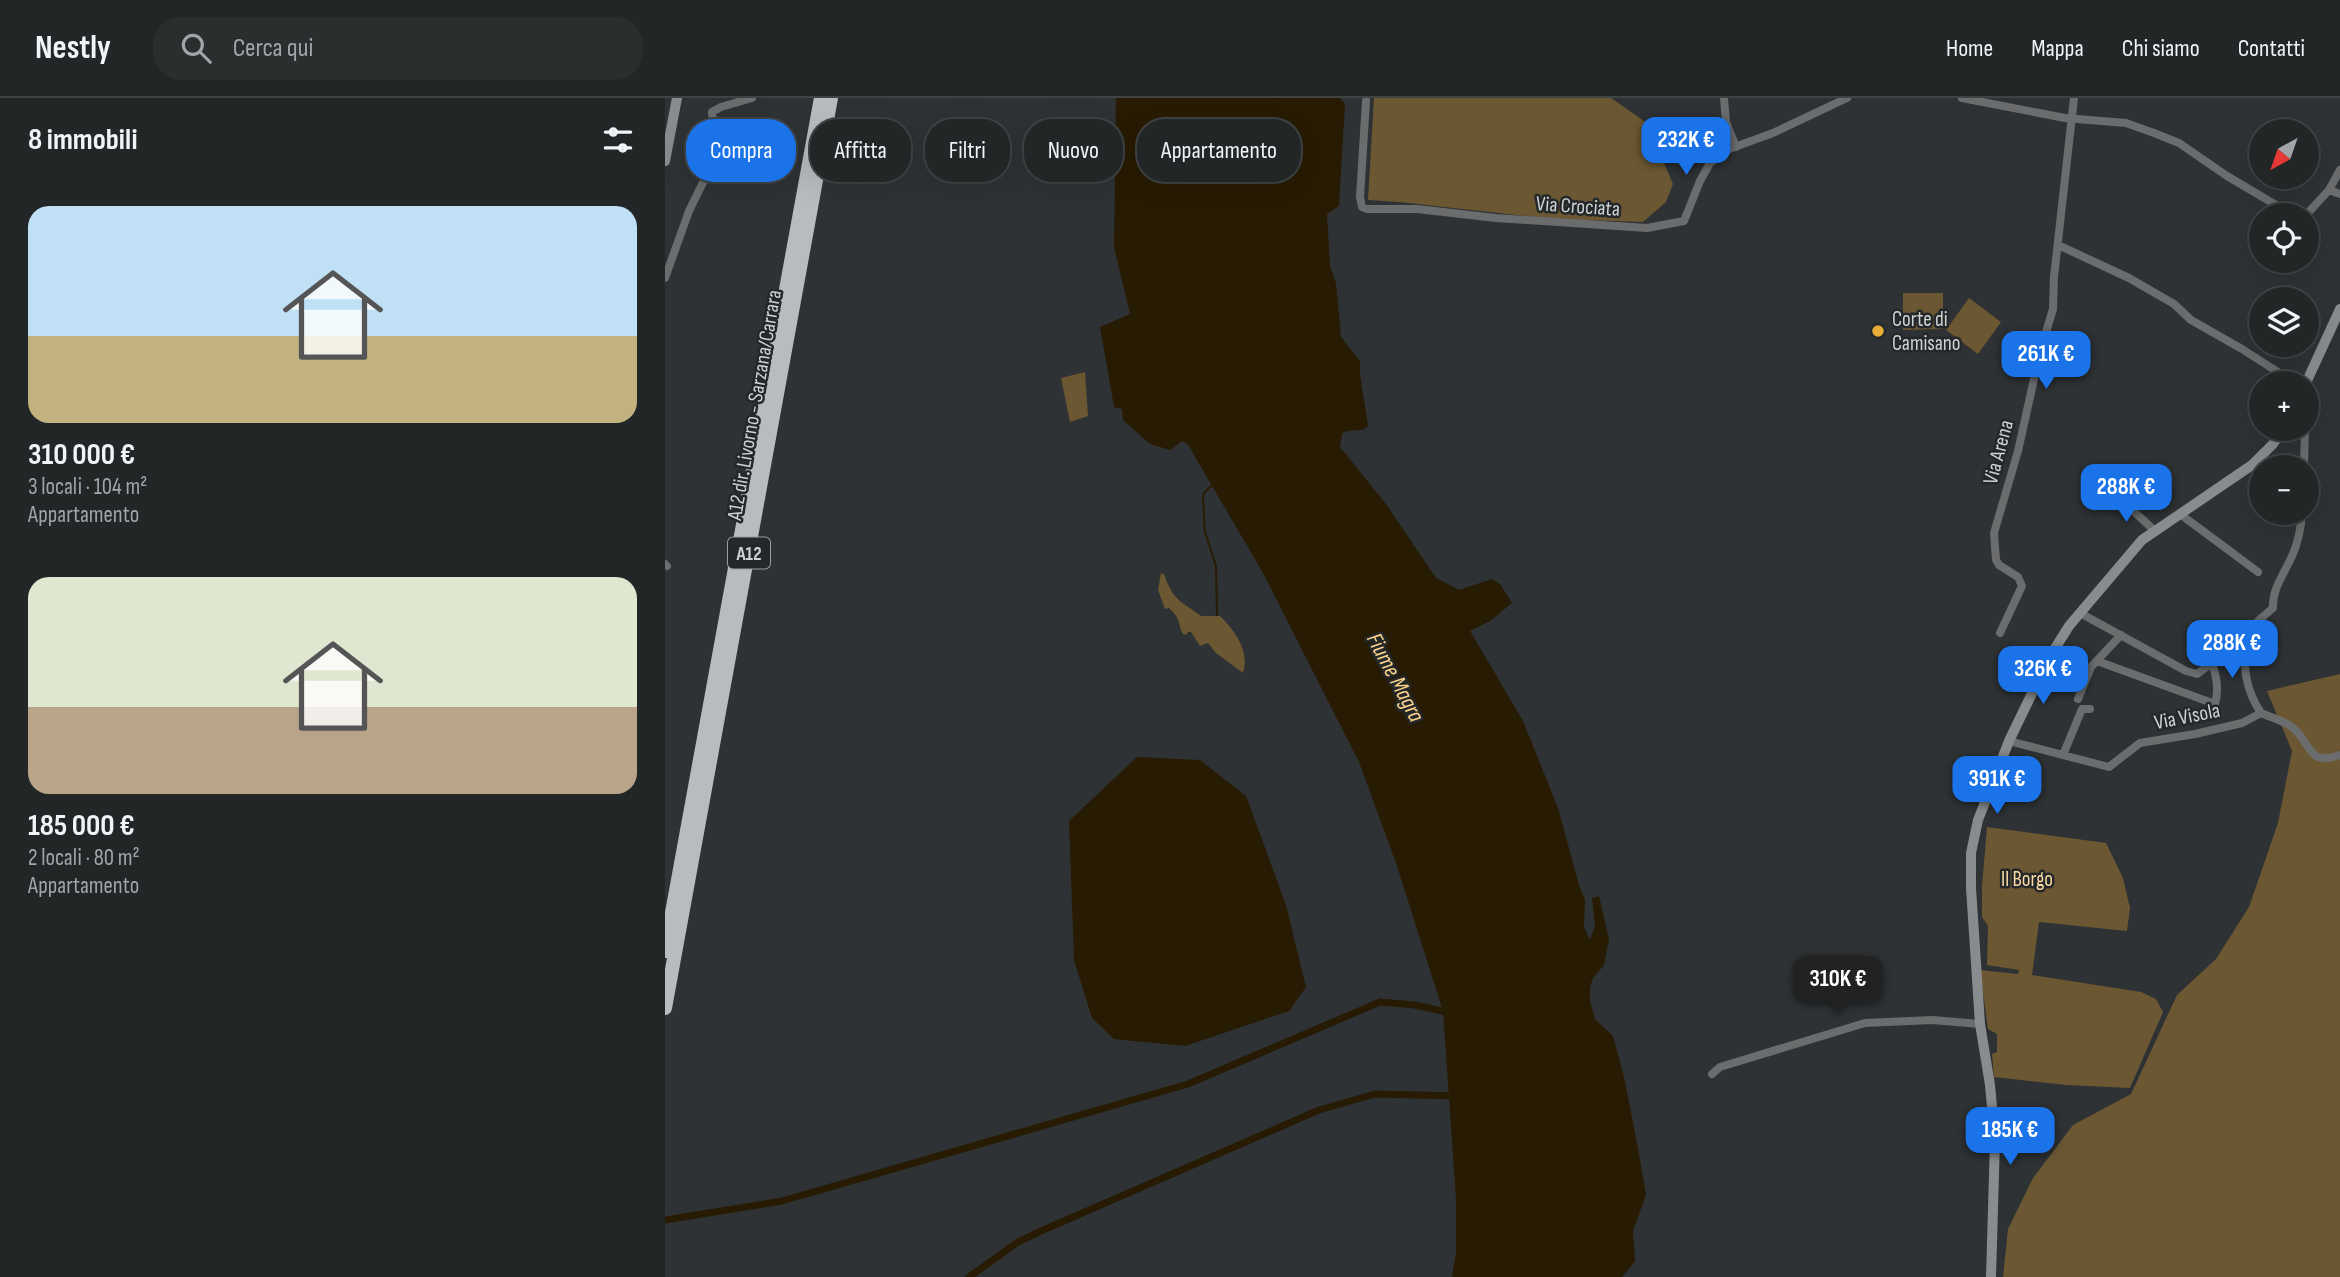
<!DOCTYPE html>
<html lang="it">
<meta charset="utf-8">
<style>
:root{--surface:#222627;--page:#2a2e2f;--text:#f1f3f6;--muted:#a2a5a7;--line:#3f4344;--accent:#1a73e8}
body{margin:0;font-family:"Sofia Sans Condensed",sans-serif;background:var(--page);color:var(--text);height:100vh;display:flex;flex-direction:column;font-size:26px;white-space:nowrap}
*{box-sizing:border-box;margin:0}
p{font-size:23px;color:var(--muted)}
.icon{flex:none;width:38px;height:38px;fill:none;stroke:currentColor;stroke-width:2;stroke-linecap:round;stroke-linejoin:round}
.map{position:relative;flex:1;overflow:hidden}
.drawer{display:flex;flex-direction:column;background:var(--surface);width:665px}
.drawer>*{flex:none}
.hud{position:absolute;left:21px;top:21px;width:665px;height:63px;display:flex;gap:14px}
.needle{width:46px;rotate:220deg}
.tools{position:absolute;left:1584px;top:21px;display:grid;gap:14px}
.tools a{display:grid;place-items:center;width:70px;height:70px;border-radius:50%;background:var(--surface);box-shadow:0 7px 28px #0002,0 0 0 2px var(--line);font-size:35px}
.price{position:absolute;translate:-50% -60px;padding:0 16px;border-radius:14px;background:var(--accent);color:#fff;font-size:23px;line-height:46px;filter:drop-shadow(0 2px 4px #0008)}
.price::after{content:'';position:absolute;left:50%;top:42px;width:21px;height:16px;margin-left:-10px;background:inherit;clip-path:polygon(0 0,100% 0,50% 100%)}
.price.active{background:#222;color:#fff}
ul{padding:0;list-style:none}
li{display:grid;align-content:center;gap:14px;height:371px;padding:0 28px}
li span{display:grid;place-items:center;height:217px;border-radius:21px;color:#555}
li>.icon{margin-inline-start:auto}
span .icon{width:126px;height:126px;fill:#fffc;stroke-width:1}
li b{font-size:30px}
h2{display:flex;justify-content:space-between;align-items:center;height:84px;padding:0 28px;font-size:30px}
.chip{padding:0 24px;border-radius:28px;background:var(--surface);box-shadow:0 7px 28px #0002,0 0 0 2px var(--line);font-size:24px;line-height:63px}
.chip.active{background:var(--accent);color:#fff}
header{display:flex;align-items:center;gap:42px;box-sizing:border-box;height:98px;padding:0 35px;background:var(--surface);border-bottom:2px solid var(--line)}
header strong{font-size:33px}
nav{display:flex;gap:38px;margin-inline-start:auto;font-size:24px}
.search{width:490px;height:63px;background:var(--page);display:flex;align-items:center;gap:18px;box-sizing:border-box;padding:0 24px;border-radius:28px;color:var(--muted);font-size:26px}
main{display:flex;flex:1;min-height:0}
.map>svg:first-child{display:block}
</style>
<header>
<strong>Nestly</strong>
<div class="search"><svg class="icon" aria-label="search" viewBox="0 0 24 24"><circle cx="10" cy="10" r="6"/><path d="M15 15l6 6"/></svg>Cerca qui</div>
<nav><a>Home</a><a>Mappa</a><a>Chi siamo</a><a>Contatti</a></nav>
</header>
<main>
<section class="drawer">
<h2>8 immobili<svg class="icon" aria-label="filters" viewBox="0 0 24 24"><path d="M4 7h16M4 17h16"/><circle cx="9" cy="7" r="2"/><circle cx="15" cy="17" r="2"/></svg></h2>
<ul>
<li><span style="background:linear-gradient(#bfe0f5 60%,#c2b280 0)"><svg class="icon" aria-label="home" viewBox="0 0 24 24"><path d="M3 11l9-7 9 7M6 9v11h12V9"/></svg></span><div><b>310 000 €</b><p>3 locali · 104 m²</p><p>Appartamento</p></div></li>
<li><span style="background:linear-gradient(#dfe7d0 60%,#b9a48a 0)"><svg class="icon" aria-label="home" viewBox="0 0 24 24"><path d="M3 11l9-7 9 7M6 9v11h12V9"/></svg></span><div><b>185 000 €</b><p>2 locali · 80 m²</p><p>Appartamento</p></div></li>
</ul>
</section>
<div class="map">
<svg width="1675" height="1179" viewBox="0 0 1675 1179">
<rect width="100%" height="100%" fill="#2e3234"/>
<!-- green -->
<path fill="#6b5732" d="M709,0h237l36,25 26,61 -7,18 -23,20 -89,-3 -155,-17 -31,-2z
M1238,195h40v36l-40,1z
M1304,200l32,24 -23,32 -32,-24z
M420,274l3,44 -18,6 -9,-44z
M496,475l3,1c9,27 17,27 37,42h19c15,15 30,35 23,57l-27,-20 -8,-10 -8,3 -9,-14h-3l-2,3 -3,-1c-6,-11 -1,-14 -14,-26l-4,1 -7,-19z
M1675,576v603h-337l5,-48 25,-51 40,-53 58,-31 46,-99 39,-36 33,-52 29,-84 14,-72 -25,-60z
M1322,729l119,16 17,35 7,30 -3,23 -88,-9 -7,53 109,17 15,7 7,13 -33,76 -64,-3 -72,-8 -2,-23 5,-2v-18l-9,-5 -8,-59 38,4 1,-4 -32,-5 1,-39 -6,-9v-31z"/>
<!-- water -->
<path fill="#281b03" d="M451,0h224l5,6 -6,102 -12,8 3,52 6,17 5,54 19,24v13l8,52c-7,8 -18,1 -26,8l-2,13 46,57 50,74 23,12 33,-11 8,5 12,19 -22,18 -20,10 53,90 35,87 21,77 6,15 -1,27 6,13 5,-14 -3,-28 7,-2 10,43 -5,26 -11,13 -3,9v14l5,18 18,17 11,41 14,71 8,47 -13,36 2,30 -13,16h-170l4,-25v-53l-13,-188 -47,-148 -37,-101 -96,-189 -76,-130 -5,-2 -12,9 -20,-6 -27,-24 -1,-11 -8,-2 -14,-80 30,-13 -16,-67z
M472,659l63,3 46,36 40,109 20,82 -17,24 -104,35 -71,-7 -22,-21 -18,-58 -5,-139z"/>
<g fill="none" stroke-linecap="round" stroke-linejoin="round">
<!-- stream -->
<path stroke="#281b03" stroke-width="2" d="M546,388l-7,7 -1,6 2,33 11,34 1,49"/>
<!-- canal -->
<path stroke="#281b03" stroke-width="7" d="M0,1122l117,-19 406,-117 192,-82 35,3 36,8
M304,1179l49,-35 23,-11 278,-121 56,-16 84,2"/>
<!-- minor -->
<path stroke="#6a6c6d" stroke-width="8" d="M1059,0l2,24 10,25
M1297,0l103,20 61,5 28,10 25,10 48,33 66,39
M701,3l-6,96 2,10 5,2h50l79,9 151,10 37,-7 16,-40 10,-18 19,-14 44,-16 74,-35
M1664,92l11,-20
M1641,117l23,-25 11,4
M1393,147l71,33 45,26 17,16 51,29 53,34
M0,180l24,-67 28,-57 -5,-42 9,-5 31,-9
M1639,369l1,-38
M1452,398l37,34
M1515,416l78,58
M0,466l2,2
M1415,515l106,58 11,3 48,-36 14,-18 14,-12c-1,-19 11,-34 19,-52 6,-13 9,-28 10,-43
M1335,535l22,-47 -4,-9 -19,-12 -3,-5 -2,-27 24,-82 22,-99 13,-43 1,-32 20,-179
M1580,540c-2,28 0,51 16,75
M1432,563l118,43c4,-14 2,-27 -3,-40
M1413,601l13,-32 30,-32
M1596,615c9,4 23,8 31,14 20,16 15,40 48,28
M1344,643l100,26 31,-24 55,-9 47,-11 19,-10
M1398,657l19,-46h8
M1047,976l8,-7 145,-44 67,-3 48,4"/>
<!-- secondary -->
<path stroke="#898c8e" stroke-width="10" d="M0,63l12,-63
M1641,285l34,-74
M1326,1179l4,-137 -5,-55 -10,-61 -9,-136v-35l7,-33 31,-79 40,-83 20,-32 73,-86 110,-75 21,-21 10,-15"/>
<!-- motorway -->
<path stroke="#b7bcbf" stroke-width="14" d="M0,853l156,-853
M0,910l166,-910"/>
</g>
<!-- markers -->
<circle fill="#e6ac36" stroke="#24282a" stroke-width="2.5" cx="1213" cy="233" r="7"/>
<g text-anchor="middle" stroke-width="5" stroke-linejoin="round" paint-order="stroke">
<!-- shield labels -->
<rect fill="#24282a" stroke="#9c9fa0" stroke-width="2" x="63" y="439.5" width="42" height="31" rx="5"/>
<g font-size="19" font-weight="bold" fill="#cfd2d3">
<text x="84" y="462">A12</text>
</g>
<!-- street labels -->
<g font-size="21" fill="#cfd2d3" stroke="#24282a">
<text transform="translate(913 108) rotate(4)" y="7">Via Crociata</text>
<text transform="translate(89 307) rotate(-80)" y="7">A12 dir. Livorno - Sarzana/Carrara</text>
<text transform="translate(1333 354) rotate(-75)" y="7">Via Arena</text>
<text transform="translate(1522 618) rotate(-11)" y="7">Via Visola</text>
</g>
<!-- poi labels -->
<g font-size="21" fill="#cfd2d3" stroke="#24282a" text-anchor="start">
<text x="1227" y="228">Corte di<tspan x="1227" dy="24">Camisano</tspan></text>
</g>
<!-- park labels -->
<g font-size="21" fill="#fcdaa1" stroke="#24282a">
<text x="1362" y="788">Il Borgo</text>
</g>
<!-- water labels -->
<g font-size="23" font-style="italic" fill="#fed48a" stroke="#24282a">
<text transform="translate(731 579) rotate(62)" y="8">Fiume Magra</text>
</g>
</g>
</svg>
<div class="tools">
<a><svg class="needle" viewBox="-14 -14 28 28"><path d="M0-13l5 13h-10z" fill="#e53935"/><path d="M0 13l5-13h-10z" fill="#a2a5a7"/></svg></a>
<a><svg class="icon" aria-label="locate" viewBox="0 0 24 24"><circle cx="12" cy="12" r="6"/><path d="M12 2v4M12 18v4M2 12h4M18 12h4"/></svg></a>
<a><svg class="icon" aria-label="layers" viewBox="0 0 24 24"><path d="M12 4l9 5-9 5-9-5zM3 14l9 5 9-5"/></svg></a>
<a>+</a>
<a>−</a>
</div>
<b class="price" style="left:1021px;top:79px">232K €</b>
<b class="price" style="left:1381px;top:293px">261K €</b>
<b class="price" style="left:1461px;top:426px">288K €</b>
<b class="price" style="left:1567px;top:582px">288K €</b>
<b class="price" style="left:1378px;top:608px">326K €</b>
<b class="price" style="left:1332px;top:718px">391K €</b>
<b class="price active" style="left:1173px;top:918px">310K €</b>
<b class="price" style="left:1345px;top:1069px">185K €</b>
<div class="hud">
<a class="chip active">Compra</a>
<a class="chip">Affitta</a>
<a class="chip">Filtri</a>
<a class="chip">Nuovo</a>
<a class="chip">Appartamento</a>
</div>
</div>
</main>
